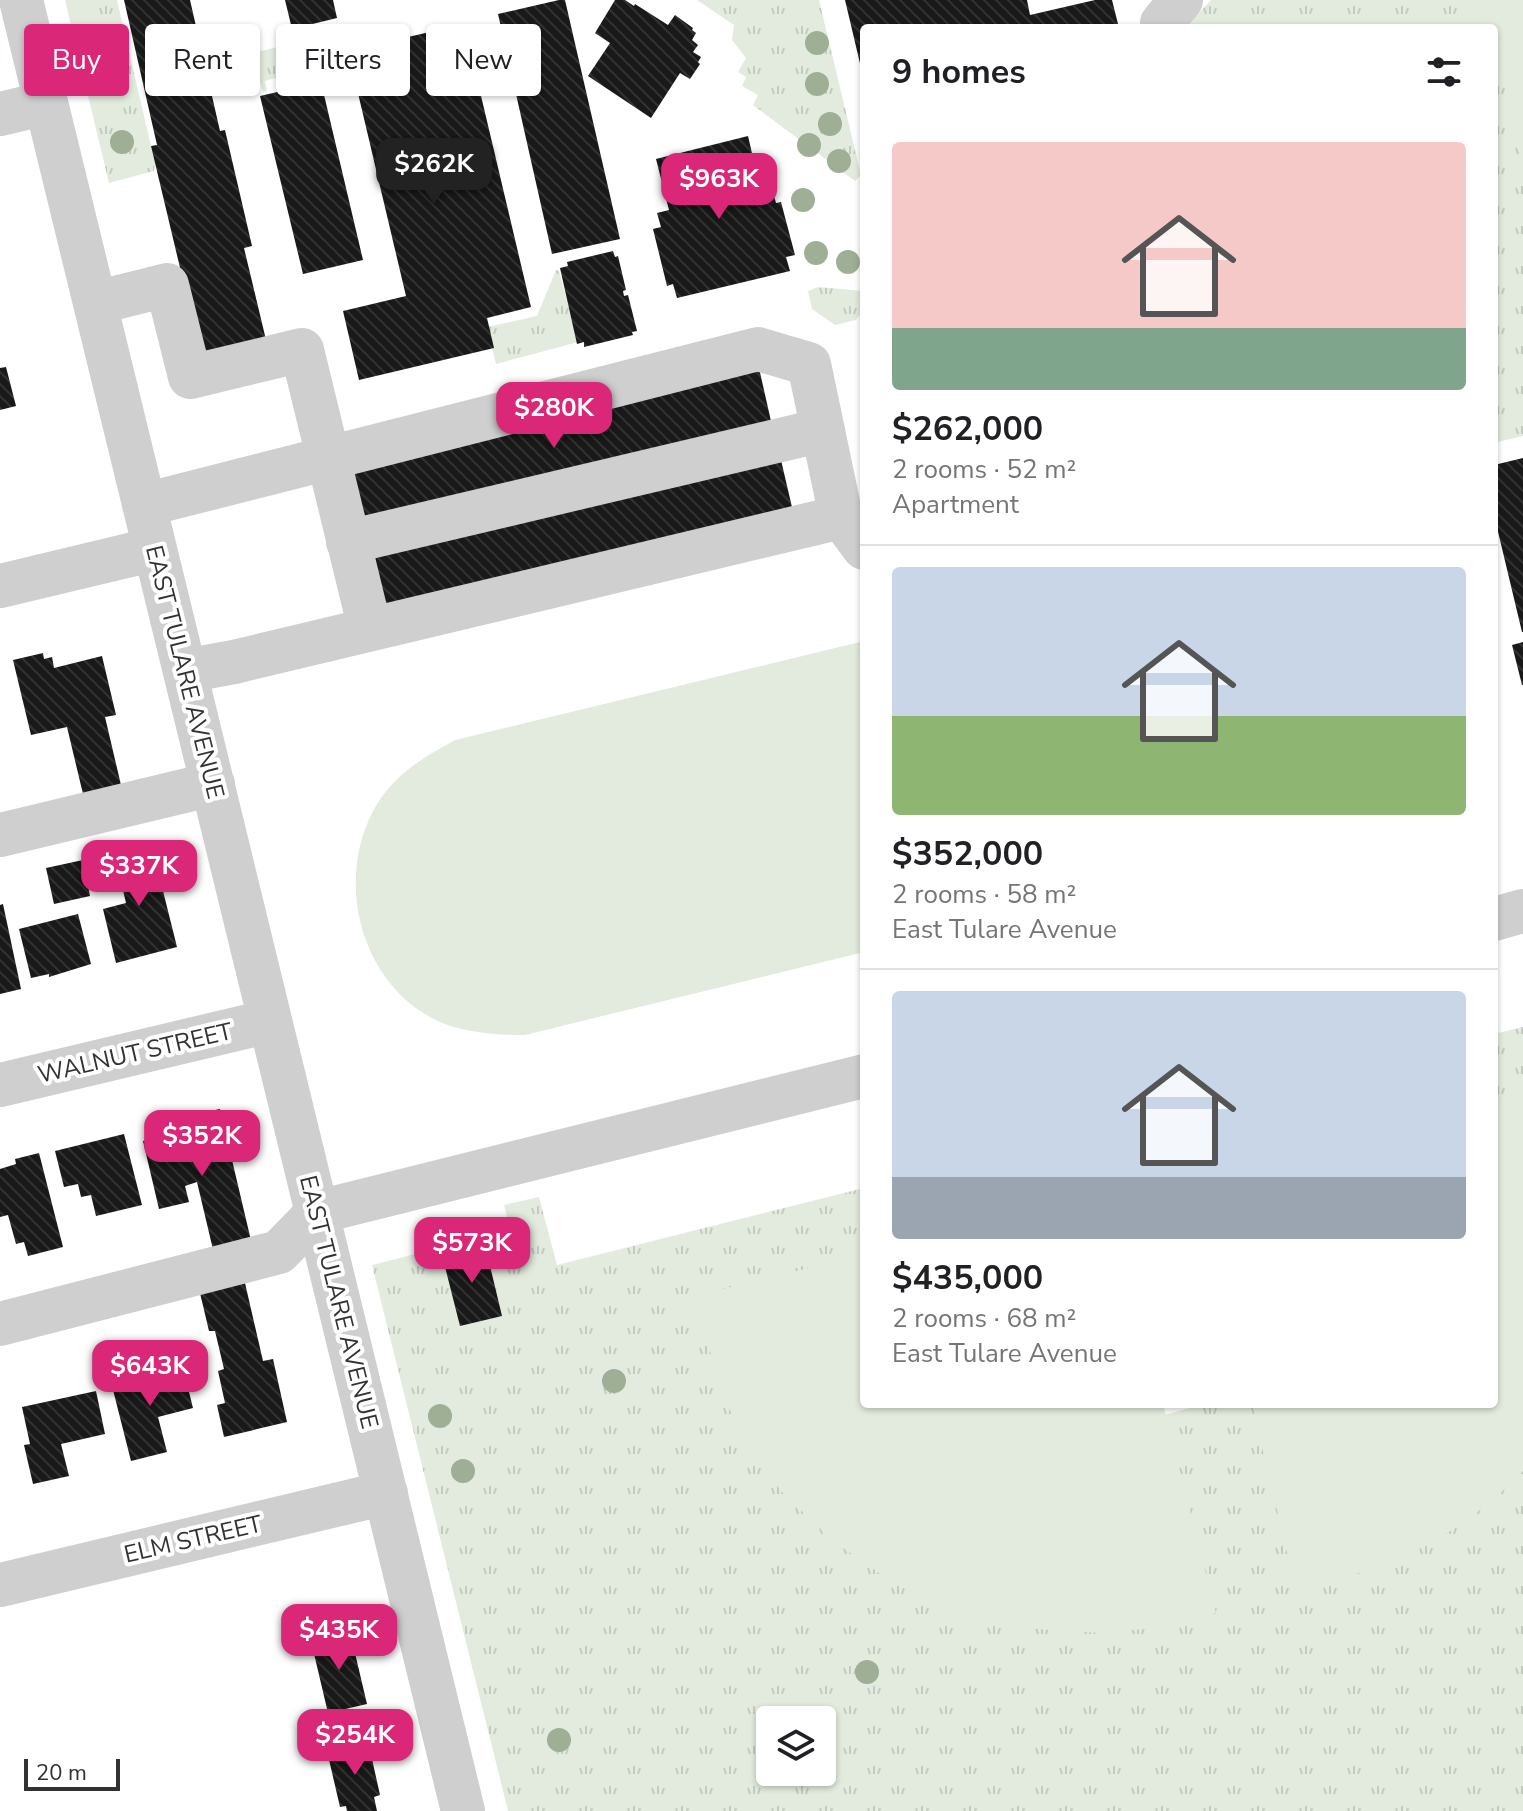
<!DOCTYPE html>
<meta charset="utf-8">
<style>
:root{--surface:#fff;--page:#f6f6f6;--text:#202124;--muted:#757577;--line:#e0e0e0;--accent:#db2777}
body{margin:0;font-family:"Nunito Sans",sans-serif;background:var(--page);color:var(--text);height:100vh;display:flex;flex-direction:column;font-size:30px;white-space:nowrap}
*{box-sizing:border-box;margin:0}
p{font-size:26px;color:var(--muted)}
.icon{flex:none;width:44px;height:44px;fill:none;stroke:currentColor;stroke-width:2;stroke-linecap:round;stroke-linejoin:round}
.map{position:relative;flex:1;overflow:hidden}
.drawer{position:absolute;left:860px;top:24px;width:638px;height:1384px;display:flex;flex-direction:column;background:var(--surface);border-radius:8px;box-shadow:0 2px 6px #0004}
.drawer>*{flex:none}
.hud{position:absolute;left:24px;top:24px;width:716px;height:72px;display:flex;gap:16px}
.controls{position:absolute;left:756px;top:1706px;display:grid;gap:16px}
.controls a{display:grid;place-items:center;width:80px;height:80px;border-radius:8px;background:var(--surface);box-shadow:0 2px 6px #0004;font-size:40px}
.scale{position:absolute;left:24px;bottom:20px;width:96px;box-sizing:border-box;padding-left:8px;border:4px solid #323232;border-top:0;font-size:22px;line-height:28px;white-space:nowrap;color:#323232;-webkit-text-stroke:6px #fff;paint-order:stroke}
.price{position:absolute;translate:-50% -68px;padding:0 18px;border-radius:16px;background:var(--accent);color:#fff;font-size:26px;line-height:52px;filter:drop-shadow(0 2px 4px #0008)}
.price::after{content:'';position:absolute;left:50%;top:48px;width:24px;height:18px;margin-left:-12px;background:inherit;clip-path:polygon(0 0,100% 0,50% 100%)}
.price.selected{background:#222;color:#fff}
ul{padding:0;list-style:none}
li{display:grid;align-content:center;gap:16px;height:424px;padding:0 32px}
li+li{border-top:2px solid var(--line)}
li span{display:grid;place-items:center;height:248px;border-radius:8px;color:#555}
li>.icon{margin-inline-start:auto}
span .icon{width:144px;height:144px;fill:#fffc;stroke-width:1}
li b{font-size:34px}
h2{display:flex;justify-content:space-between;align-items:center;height:96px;padding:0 32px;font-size:34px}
.tag{padding:0 28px;border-radius:8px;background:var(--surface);box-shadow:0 2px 6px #0004;font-size:28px;line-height:72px}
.tag.selected{background:var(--accent);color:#fff}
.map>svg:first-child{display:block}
</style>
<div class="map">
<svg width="1523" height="1811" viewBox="0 0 1523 1811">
<defs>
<pattern id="grass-tufts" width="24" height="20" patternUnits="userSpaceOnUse" patternTransform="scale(2)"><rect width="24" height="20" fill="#e3ebde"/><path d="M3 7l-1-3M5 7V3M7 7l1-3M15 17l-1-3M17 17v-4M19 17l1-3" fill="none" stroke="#c3cabf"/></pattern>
<pattern id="building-back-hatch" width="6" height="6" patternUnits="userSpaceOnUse" patternTransform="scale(2)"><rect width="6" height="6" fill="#191919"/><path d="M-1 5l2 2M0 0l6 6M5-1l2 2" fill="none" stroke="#323232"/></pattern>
</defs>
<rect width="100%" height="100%" fill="#fff"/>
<!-- grass -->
<path fill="url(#grass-tufts)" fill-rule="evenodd" d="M65,0h52l38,163 -1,8 -45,12z
M697,0h122l42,175 -6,6 -102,-76 5,-10 -16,-9 4,-9 -8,-5 8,-14 -14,-18 2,-15z
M1211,0h312v436l-29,7v-415h-310z
M277,47l6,8 8,-2 4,-6 6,30 -17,5 -2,-6 -17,5 2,10 -4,1 -7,-25 4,-2 -1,-5 -4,1 -2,-8z
M556,270l3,1 19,71 -82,22 -9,-37 50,-11z
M818,287l45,4 1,17 -8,12 -21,5 -23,-16 -4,-18z
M1523,1027v784h-1015l-136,-546 71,-18 18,76 23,-71 8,6 24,-7 -12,-46 35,-8 18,68 307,-77v216h295l5,11 41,-11h289v-370zM770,1720h52v52h-52z"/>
<!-- pitch -->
<path fill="#e3ebde" d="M1486,0h37v162z
M864,641v311l-339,83c-29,0 -58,-2 -85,-13 -82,-37 -108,-148 -61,-221 19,-29 47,-45 76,-61z
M1523,1094v377c-41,43 -93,78 -149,97 -26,9 -52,15 -78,22l-44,-186h242v-303z
M864,1255v149h299l53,209 -62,15 -53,5 -79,-5 -69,-14 -61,-32 -59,-41 -52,-50 -29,-40 -25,-46 -34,-109z"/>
<!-- building -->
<path fill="url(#building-back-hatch)" d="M124,0h66l30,131 5,-1 27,116 -8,2 23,96 -65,16 -51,-214 6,-1z
M285,0h48l4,18 -45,11z
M559,0h6l55,239 -68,15 -54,-240z
M615,0h10l9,6 1,-2 33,21 7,-10 18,13 -1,2 4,3 -4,7 6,5 -5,7 8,5 -3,5 2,2 -10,15 -10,-6 -29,45 -63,-42 22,-33 -15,-10z
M845,0h182l3,15 65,-15h17l7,28h-255l-1,48z
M464,24l67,283 -44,11 7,30 -135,32 -16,-69 63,-15 -58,-245z
M321,82l42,178 -60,14 -43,-178z
M748,136l13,56 11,-3 4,14 5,-1 14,53 -9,2 4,14 -113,27 -4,-14 -6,2 -14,-57 8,-2 -4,-14 12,-3 -13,-51z
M613,251l2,6 3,-1 8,34 -3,1 1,5 4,-1 9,36 -5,1 1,3 -49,12v-5l-7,2 -17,-76 8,-2 -1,-4z
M6,367l10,39 -16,4v-42z
M759,368l14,62 -424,102 -15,-62z
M1523,458v174h-1l-28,-117v-50z
M781,460l14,60 -424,103 -15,-61z
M1523,642v43h-1l-10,-40z
M43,653l1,6 8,-2 2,11 48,-12 14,59 -11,2 16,68 -38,9 -16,-67 -36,8 -18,-75z
M151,843l26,104 -61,16 -13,-54 23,-6 -12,-51z
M83,860l7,36 -36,8 -8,-36z
M3,904l18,85 -21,5v-89z
M78,914l13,50 -42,13v-3l-18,4 -12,-49z
M220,1109l33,140 -38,9 -18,-76 -12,4 4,16 -30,7 -16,-68 42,-10 -2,-14z
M124,1134l18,71 -46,11 -5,-21 -10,2 -3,-13 -14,3 -9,-36z
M39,1153l24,94 -35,9 -4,-14 -8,2 -8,-29 -8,2v-48l16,-5 -1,-5z
M485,1245l17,71 -42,10 -18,-71z
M245,1283l18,78 10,-2 14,63 -63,15 -7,-32 8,-2 -7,-32 6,-2 -9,-38h-6l-9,-38z
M182,1364l11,44 -35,9 9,35 -36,9 -20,-79z
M96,1391l9,43 -44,10 8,32 -36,8 -9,-39 6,-1 -8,-37z
M350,1632l17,72 -39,9 -17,-72z
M368,1741l12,54 -6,2 3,14h-30l-1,-5 -6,1 -13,-56z"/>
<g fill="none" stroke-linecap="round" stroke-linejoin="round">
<!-- minor -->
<path stroke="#cfcfcf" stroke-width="44" d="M21,0l442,1811
M1163,28l-1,-5 19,-23
M0,114l46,-11
M95,303l72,-18 23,92 112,-27 68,279
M144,505l614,-156 51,15 32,153 -607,145 -49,9
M841,517l23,31
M348,542l475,-112
M0,586l155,-37
M0,835l213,-51
M1494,919l29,-8
M0,1085l270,-64
M0,1324l279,-72 39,-40 546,-136
M0,1585l386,-92"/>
</g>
<!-- trees -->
<g fill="#9eaf95">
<circle cx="817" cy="43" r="12"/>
<circle cx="103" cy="46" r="12"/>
<circle cx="817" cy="84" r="12"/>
<circle cx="830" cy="124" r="12"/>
<circle cx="122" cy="142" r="12"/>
<circle cx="809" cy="145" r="12"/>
<circle cx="839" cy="161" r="12"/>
<circle cx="803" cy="200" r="12"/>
<circle cx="816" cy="253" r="12"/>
<circle cx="848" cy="262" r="12"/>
<circle cx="614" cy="1381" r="12"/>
<circle cx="440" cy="1416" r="12"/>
<circle cx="463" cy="1471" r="12"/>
<circle cx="867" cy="1672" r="12"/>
<circle cx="559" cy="1740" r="12"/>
</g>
<g text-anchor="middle" stroke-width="8" stroke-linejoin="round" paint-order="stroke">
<!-- street labels -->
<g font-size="24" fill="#323232" stroke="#fff">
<text transform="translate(185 672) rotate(76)" y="8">EAST TULARE AVENUE</text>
<text transform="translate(135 1053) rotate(-13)" y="8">WALNUT STREET</text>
<text transform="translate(339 1302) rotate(76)" y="8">EAST TULARE AVENUE</text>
<text transform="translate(193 1539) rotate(-13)" y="8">ELM STREET</text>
</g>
</g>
</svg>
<div class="controls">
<a><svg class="icon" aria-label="layers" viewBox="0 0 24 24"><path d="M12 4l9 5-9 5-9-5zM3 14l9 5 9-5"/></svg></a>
</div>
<div class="scale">20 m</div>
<b class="price selected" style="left:434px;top:206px">$262K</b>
<b class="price" style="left:719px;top:221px">$963K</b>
<b class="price" style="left:554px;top:450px">$280K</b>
<b class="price" style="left:139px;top:908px">$337K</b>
<b class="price" style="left:202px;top:1178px">$352K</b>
<b class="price" style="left:472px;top:1285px">$573K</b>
<b class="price" style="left:150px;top:1408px">$643K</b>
<b class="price" style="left:339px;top:1672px">$435K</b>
<b class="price" style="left:355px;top:1777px">$254K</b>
<div class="hud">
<a class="tag selected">Buy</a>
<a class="tag">Rent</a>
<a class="tag">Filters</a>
<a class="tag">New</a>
</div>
<section class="drawer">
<h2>9 homes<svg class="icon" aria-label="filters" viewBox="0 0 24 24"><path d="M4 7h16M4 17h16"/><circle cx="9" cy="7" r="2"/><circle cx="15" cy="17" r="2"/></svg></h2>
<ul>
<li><span style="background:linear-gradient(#f6c9c9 75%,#7fa58c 0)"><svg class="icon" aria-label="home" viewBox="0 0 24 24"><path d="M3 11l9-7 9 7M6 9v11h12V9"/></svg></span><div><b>$262,000</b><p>2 rooms · 52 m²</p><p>Apartment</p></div></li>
<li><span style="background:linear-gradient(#c9d6e8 60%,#8fb573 0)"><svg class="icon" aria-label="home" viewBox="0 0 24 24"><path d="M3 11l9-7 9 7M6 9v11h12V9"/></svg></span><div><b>$352,000</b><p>2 rooms · 58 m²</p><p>East Tulare Avenue</p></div></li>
<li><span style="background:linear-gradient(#c9d6e8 75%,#9aa5b1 0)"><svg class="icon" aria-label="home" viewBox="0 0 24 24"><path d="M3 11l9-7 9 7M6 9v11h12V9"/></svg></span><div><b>$435,000</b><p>2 rooms · 68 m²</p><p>East Tulare Avenue</p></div></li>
</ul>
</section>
</div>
